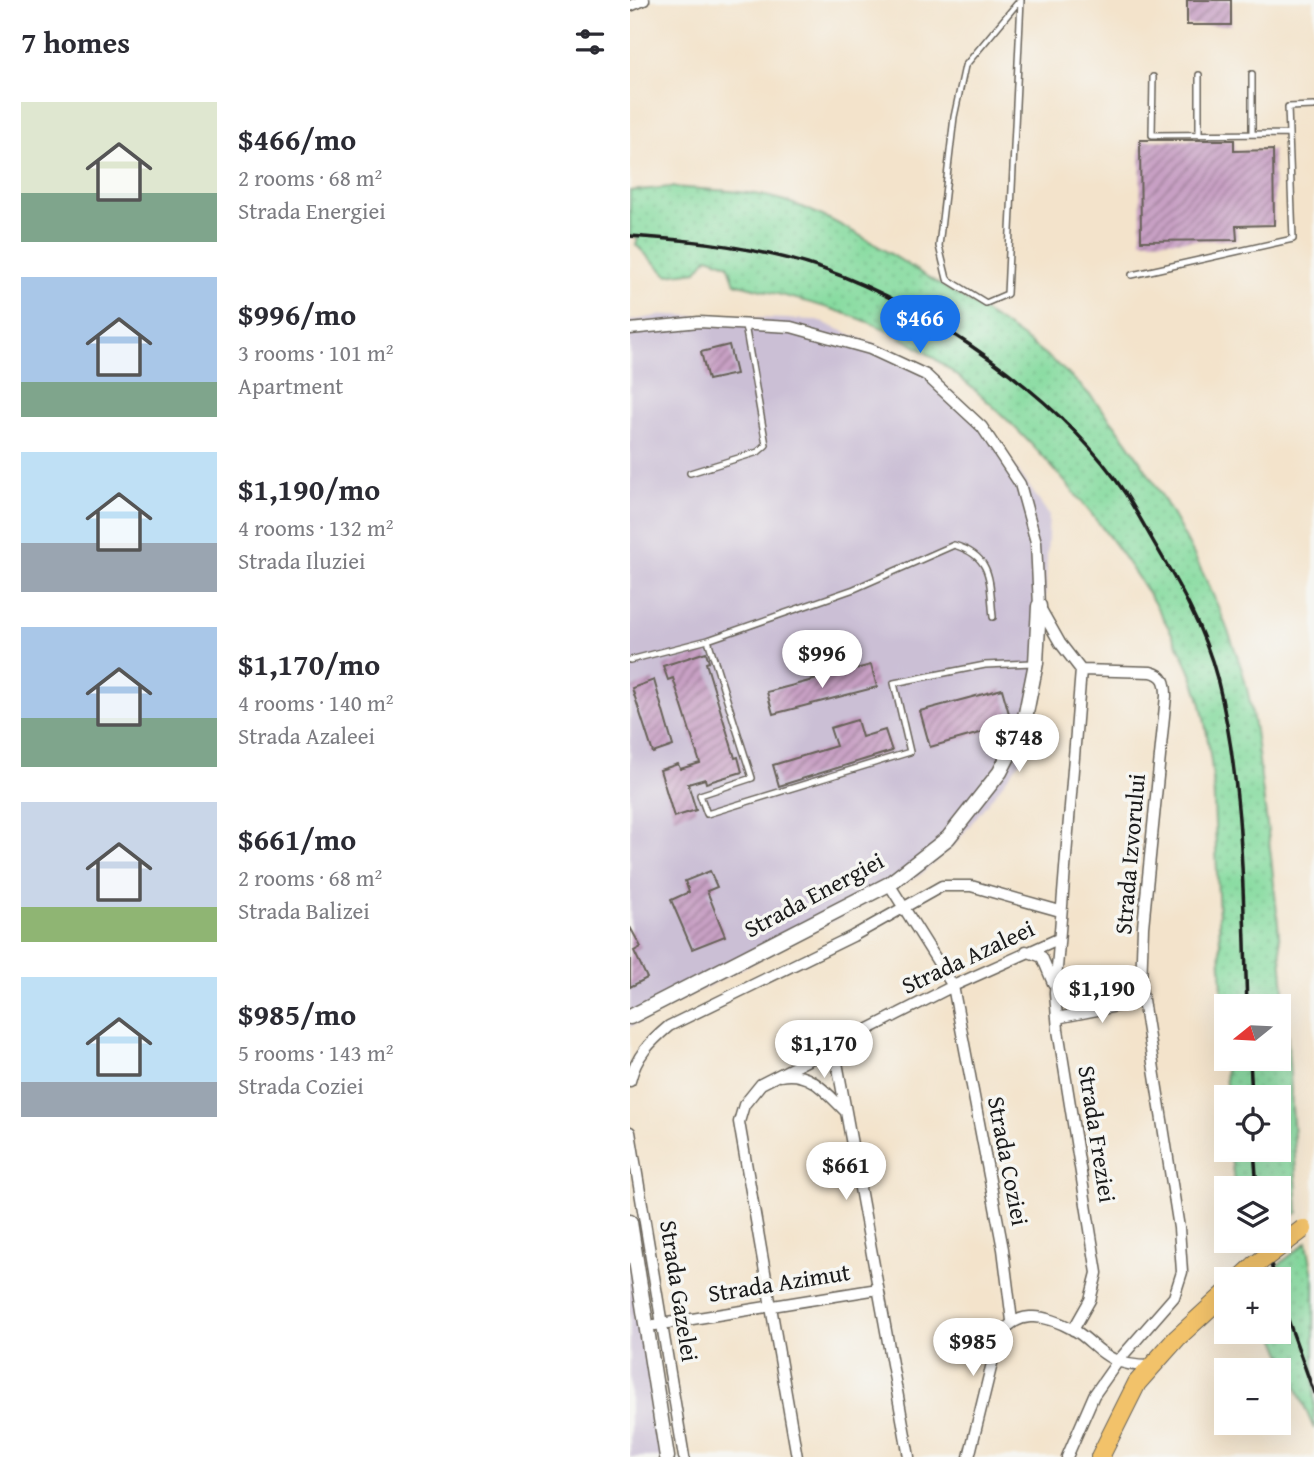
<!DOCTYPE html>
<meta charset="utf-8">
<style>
:root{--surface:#fff;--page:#f2f2f3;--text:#2b2b33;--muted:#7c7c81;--accent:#1a73e8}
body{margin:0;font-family:"Gentium Book Plus",serif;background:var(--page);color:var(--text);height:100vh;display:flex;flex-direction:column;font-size:26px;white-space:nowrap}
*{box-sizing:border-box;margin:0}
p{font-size:23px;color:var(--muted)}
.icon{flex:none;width:38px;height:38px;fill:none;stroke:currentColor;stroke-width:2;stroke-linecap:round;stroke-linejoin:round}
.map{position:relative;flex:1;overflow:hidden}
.sheet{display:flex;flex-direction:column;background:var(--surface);width:630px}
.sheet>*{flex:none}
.needle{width:46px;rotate:252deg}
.controls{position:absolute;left:584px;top:994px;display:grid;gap:14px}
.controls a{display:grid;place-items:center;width:77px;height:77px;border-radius:0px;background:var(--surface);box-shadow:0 7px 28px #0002;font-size:35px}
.price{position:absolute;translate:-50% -60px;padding:0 16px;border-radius:24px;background:#fff;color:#222;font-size:23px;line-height:46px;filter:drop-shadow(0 2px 4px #0008)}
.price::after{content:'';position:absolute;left:50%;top:42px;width:21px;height:16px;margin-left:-10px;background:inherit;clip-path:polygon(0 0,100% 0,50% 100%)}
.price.on{background:var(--accent);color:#fff}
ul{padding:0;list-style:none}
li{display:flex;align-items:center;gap:21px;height:175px;padding:0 21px}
li span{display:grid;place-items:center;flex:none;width:196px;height:140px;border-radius:0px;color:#555}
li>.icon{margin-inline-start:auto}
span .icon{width:84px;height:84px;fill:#fffc;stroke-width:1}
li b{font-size:30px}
h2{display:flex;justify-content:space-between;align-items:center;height:84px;padding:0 21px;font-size:30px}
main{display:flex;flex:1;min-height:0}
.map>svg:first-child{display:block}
</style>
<main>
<section class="sheet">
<h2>7 homes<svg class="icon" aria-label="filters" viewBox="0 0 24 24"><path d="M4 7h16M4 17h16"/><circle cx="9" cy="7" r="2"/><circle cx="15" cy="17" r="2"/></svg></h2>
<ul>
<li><span style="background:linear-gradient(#dfe7d0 65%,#7fa58c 0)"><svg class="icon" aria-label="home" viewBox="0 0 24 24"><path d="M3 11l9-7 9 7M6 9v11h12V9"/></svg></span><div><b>$466/mo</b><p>2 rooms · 68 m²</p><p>Strada Energiei</p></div></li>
<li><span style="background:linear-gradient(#a9c7e8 75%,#7fa58c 0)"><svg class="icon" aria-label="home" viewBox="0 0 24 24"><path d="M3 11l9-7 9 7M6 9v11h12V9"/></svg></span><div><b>$996/mo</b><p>3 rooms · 101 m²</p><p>Apartment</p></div></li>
<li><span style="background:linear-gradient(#bfe0f5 65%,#9aa5b1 0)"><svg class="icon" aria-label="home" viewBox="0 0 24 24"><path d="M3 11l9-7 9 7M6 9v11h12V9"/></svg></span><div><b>$1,190/mo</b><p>4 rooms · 132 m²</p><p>Strada Iluziei</p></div></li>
<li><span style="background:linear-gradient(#a9c7e8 65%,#7fa58c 0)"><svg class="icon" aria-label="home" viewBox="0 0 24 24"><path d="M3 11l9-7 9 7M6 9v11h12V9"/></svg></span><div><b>$1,170/mo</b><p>4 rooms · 140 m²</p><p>Strada Azaleei</p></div></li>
<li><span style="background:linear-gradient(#c9d6e8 75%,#8fb573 0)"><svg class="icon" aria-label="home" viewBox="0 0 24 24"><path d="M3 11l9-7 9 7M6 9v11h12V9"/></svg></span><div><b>$661/mo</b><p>2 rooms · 68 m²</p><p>Strada Balizei</p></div></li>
<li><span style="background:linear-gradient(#bfe0f5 75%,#9aa5b1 0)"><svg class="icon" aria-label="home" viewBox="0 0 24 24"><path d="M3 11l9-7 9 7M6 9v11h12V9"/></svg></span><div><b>$985/mo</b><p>5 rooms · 143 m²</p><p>Strada Coziei</p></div></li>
</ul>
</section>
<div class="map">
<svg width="684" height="1457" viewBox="0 0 684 1457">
<defs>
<pattern id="grass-dots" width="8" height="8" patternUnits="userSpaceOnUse" patternTransform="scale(1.75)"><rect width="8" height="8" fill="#83da9d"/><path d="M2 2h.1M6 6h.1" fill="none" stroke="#71ba87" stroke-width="1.8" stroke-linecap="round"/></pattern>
<pattern id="building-hatch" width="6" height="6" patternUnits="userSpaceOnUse" patternTransform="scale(1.75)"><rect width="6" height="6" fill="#c8a0c4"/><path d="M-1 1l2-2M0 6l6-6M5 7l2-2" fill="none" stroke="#a2829e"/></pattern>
</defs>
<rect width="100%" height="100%" fill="#f6f6f2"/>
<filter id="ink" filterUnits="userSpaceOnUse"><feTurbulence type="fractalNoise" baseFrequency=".0143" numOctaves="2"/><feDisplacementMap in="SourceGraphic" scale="14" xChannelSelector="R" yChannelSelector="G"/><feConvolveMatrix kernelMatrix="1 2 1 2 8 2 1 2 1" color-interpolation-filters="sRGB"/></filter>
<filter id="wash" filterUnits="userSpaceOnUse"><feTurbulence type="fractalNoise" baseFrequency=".00686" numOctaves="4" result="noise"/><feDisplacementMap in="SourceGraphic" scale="28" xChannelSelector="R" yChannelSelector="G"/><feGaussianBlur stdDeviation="1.57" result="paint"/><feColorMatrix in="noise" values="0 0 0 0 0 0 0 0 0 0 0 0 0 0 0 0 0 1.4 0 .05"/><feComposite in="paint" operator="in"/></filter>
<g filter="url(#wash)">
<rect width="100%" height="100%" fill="#f3e3cb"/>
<!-- industrial -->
<path fill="#cbbfd5" d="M32,315l155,5 107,46 61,57 64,92 -8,174 -18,69 -68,86 -35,31 -290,152v-706z
M0,1244l35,213h-35z"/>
<!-- grass -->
<path fill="url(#grass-dots)" stroke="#507b5c" stroke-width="2" fill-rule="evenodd" d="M41,187c35,3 81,3 114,14 56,18 109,56 159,86 48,29 96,59 136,98 65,64 134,198 162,285 14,46 17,99 24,146 17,132 25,263 32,396l-19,15v-39h-44l-5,-38h49v-53h-52v14l-14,-334c-5,-37 -9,-74 -24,-108 -46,-108 -188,-281 -293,-334 -50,-26 -106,-37 -161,-52l-7,-19 -20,-7 -11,14 -30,4 -31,-30 2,-8 -8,-1v-45zM597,1006h52v53h-52z
M677,1242l7,40v147l-41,-97h6v-53h-18z"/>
<g id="blocks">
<!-- building -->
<path fill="url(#building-hatch)" d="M557,0h44v25h-44z
M510,140h94v11l39,-1 1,75 -38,1 1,14 -96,1z
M99,345l7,29 -28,6 -7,-28z
M76,652l3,10 -3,1 29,95 3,-1 4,15 -36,11 -1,-4 -17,5 8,26 -22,7 -14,-47 18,-6 2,5 20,-6 -27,-85 -5,2 -5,-14z
M241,665l6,22 -104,27 -6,-22z
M24,680l19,66 -20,7 -21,-65z
M372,689l10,35 -82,23 -10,-36z
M227,720l5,17 23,-7 7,21 -113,35 -6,-21 63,-19 -6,-18z
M80,871l7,16 -10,4 18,45 -33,13 -21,-49 18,-8 -4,-11z
M0,927l11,20 -7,4 13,27 -17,9z"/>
</g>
</g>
<g filter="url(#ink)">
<use href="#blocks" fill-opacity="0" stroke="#676259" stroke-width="2"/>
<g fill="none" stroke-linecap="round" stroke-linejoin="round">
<defs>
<path id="service" d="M390,0l-55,66 -11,51 -15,129 8,33 39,24 21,-9 14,-294
M622,74v60
M523,77l-1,58 137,-1
M569,135v-60
M502,275l161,-36 -5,-132 26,-1
M60,473l68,-21 8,-7 -21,-120
M78,640l146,-51 100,-44c40,12 35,36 39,72
M0,660l78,-20 44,138 -52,17 7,19 203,-62 -16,-69 91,-18 48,-2"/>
<path id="minor" d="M0,6l14,-6
M0,329l69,-7 92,5 79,22 56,26 56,52 38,57 16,58 3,64 21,37 21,27 -26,323 3,37 39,243 -7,27 -17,30
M259,884l64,102 50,263 9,72
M396,951l16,6 11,26
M427,1018l85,-17
M204,1046l75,411
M150,1076c29,-6 45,15 64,34
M0,1081c6,-25 20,-39 39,-55l184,-90 89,-50h29l89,25
M0,1132l54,325
M25,1325l223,-36
M167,1457l-58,-335 5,-17 17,-21 192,-98 105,-47
M339,1457l28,-114c15,-35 47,-30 77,-13 14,8 24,22 39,29 12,6 24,7 37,7
M437,1457l27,-62 24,-34 56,-64 8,-25 -3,-44 -38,-241 2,-60 23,-231c0,-14 -2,-21 -15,-24l-70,-2"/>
<path id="tertiary" d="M0,1017l259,-133 59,-46 52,-66 17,-33 9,-26 10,-50 3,-57
M0,1222l37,235"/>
<path id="trunk" d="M610,1279l14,-13
M470,1457l37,-74 40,-45 50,-46"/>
</defs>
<!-- service casing -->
<use href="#service" stroke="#676259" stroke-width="8"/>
<!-- minor casing -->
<use href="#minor" stroke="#676259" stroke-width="13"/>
<!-- tertiary casing -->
<use href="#tertiary" stroke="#676259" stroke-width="17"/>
<!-- trunk casing -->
<use href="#trunk" stroke="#676259" stroke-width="20"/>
<!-- service -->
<use href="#service" stroke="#fff" stroke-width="5"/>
<!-- minor -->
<use href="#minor" stroke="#fff" stroke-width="10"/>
<!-- tertiary -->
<use href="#tertiary" stroke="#fff" stroke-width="14"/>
<!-- trunk -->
<use href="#trunk" stroke="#f2c26a" stroke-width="18"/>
<!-- rail -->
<path stroke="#1c1c1c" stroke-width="3.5" d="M0,236c65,4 131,12 193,33 107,38 238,128 302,224 10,16 19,32 28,48 26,44 51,87 64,137 27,107 26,218 30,328
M620,1059l2,38
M624,1150l3,38
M635,1241l10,38
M649,1294l35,99"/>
<defs>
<path id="trunk-bridge" d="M624,1266l49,-37"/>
</defs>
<!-- trunk-bridge casing -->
<use href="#trunk-bridge" stroke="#676259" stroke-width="20" stroke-linecap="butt"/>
<!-- trunk-bridge -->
<use href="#trunk-bridge" stroke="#f2c26a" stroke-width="18"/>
</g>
</g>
<g text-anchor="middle" stroke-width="7" stroke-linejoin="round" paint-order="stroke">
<!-- street labels -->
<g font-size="24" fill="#1c1c1c" stroke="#f6f6f2">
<text transform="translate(500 854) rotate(-85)" y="8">Strada Izvorului</text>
<text transform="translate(184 895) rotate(-28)" y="8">Strada Energiei</text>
<text transform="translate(338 957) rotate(-25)" y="8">Strada Azaleei</text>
<text transform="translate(467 1134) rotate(81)" y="8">Strada Freziei</text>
<text transform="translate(378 1161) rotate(79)" y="8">Strada Coziei</text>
<text transform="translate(149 1283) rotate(-9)" y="8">Strada Azimut</text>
<text transform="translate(49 1291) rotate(81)" y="8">Strada Gazelei</text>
</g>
</g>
</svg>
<div class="controls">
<a><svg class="needle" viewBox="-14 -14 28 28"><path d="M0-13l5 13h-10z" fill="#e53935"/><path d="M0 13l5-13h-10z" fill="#7c7c81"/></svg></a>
<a><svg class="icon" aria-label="locate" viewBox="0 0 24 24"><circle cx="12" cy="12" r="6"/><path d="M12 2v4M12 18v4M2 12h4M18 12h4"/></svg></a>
<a><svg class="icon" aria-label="layers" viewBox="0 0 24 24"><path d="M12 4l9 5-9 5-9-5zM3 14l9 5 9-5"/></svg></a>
<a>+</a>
<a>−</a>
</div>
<b class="price on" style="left:290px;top:355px">$466</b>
<b class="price" style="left:192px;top:690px">$996</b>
<b class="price" style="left:389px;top:774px">$748</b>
<b class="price" style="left:472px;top:1025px">$1,190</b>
<b class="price" style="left:194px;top:1080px">$1,170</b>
<b class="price" style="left:216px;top:1202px">$661</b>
<b class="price" style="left:343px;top:1378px">$985</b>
</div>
</main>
